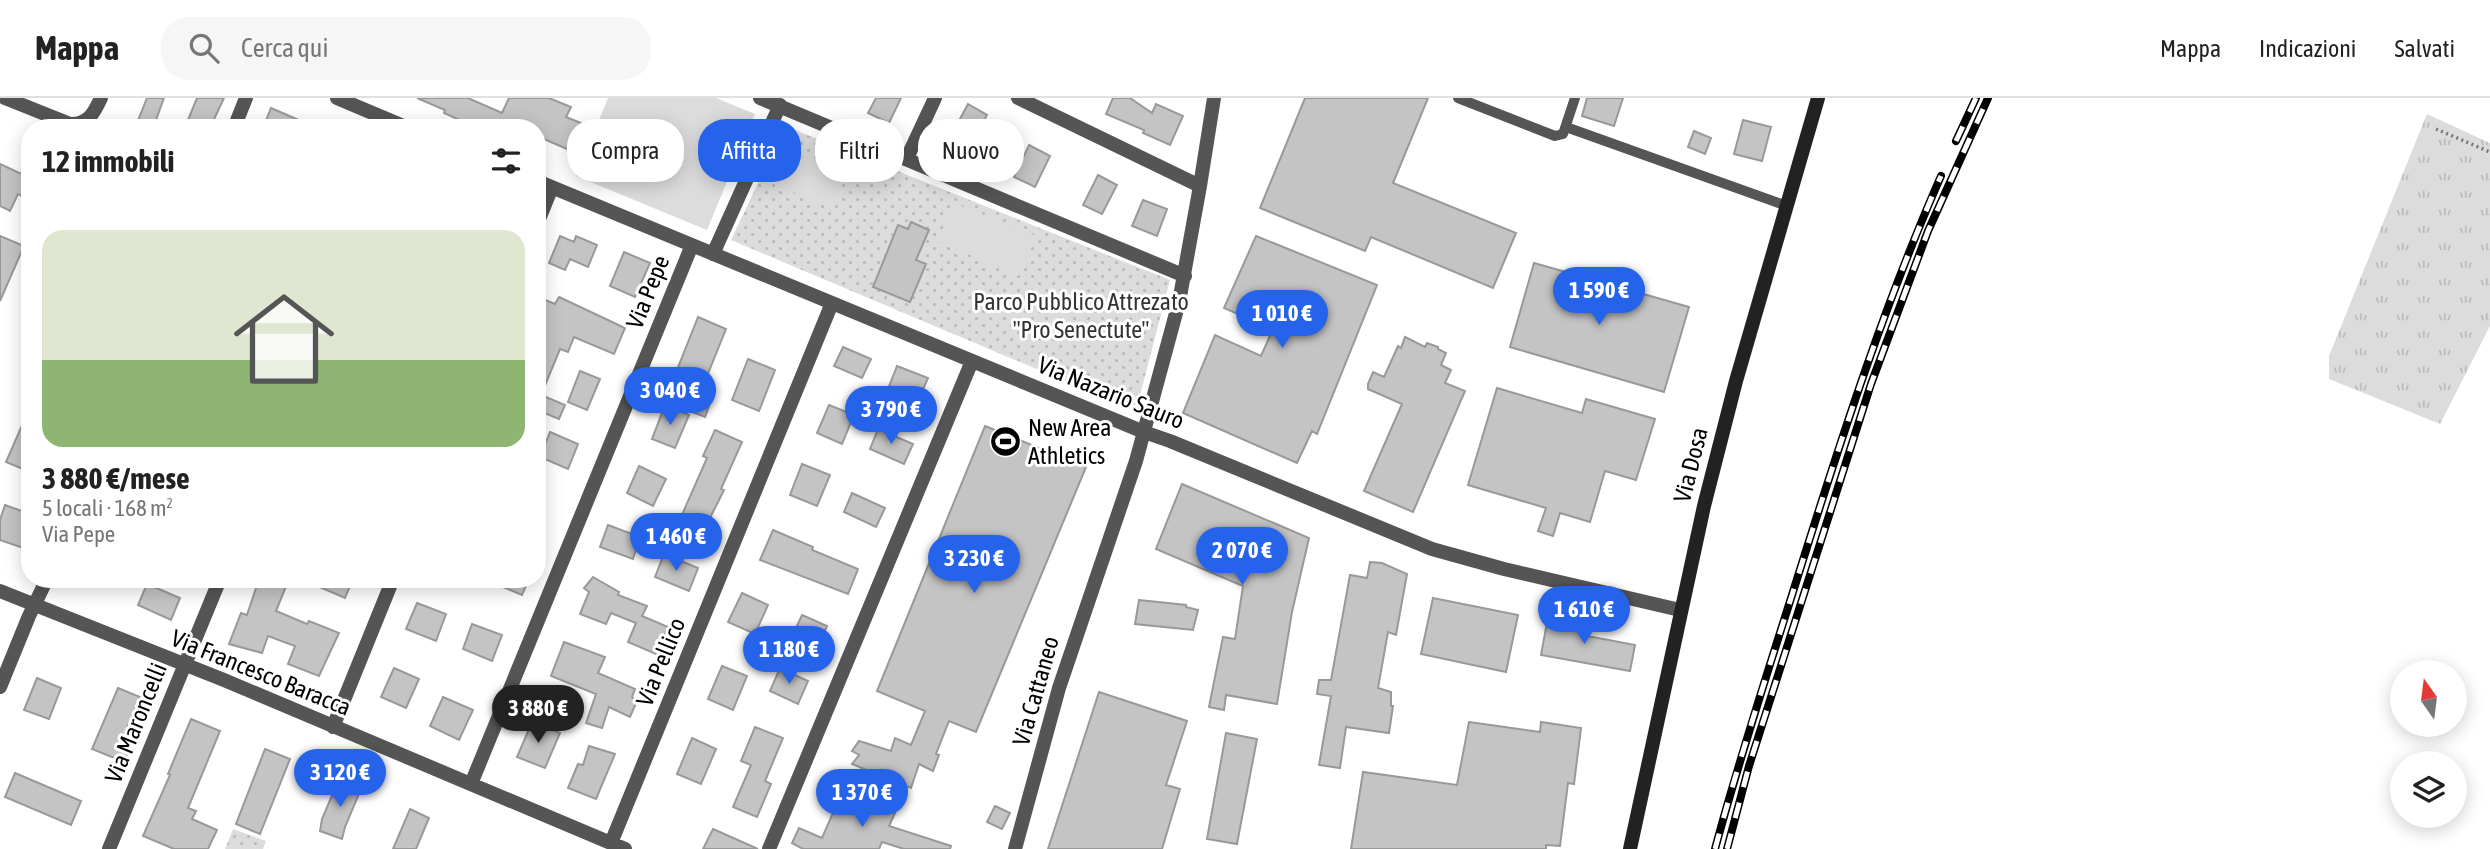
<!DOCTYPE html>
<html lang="it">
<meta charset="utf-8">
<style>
:root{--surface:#fff;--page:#f6f6f6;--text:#222;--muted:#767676;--line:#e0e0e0;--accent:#2563eb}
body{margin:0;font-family:"Asap Condensed",sans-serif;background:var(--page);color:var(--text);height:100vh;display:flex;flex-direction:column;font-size:26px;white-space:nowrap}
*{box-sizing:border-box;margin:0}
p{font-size:23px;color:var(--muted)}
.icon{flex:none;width:38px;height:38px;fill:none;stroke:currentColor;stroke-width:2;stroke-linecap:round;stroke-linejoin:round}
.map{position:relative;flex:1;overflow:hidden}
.sheet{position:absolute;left:21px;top:21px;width:525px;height:469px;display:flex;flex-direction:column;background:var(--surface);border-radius:28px;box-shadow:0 4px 18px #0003}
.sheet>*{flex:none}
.guide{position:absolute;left:567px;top:21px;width:665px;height:63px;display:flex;gap:14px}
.needle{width:46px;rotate:346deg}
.controls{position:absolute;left:2390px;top:562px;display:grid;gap:14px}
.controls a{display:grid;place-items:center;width:77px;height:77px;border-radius:50%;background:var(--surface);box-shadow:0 4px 18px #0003;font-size:35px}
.price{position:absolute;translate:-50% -60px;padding:0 16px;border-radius:24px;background:var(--accent);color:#fff;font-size:23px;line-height:46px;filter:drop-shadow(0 2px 4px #0008)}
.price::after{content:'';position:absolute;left:50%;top:42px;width:21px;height:16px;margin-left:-10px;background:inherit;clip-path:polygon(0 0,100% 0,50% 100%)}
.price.current{background:#222;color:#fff}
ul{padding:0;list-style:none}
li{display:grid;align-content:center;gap:14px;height:371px;padding:0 21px}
li span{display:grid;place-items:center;height:217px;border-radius:21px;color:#555}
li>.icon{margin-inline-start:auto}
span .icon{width:126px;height:126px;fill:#fffc;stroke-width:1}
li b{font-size:30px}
h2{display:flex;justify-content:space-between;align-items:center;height:84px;padding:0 21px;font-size:30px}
.tag{padding:0 24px;border-radius:28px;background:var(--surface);box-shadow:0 4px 18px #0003;font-size:24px;line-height:63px}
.tag.current{background:var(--accent);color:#fff}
header{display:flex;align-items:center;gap:42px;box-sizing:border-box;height:98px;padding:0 35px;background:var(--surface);border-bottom:2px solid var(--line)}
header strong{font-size:33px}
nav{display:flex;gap:38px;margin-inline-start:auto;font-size:24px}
.search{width:490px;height:63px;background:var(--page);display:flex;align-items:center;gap:18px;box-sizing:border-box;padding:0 24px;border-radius:28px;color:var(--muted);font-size:26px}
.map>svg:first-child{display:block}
</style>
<header>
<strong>Mappa</strong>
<div class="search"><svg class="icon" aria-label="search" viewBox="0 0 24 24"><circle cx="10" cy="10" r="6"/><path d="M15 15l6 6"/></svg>Cerca qui</div>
<nav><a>Mappa</a><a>Indicazioni</a><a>Salvati</a></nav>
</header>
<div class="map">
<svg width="2490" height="751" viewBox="0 0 2490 751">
<defs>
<pattern id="grass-tufts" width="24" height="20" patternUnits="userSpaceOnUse" patternTransform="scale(1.75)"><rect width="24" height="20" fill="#dcdcdc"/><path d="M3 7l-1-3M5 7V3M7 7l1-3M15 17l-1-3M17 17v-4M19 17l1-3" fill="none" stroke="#bbb"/></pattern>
<pattern id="park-dots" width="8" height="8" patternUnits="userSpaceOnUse" patternTransform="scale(1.75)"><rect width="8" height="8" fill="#dcdcdc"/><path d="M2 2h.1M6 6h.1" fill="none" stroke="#bbb" stroke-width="1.8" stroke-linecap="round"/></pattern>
</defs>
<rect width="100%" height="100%" fill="#fff"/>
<!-- grass -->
<path fill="url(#grass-tufts)" d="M2427,16l63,29v183l-50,98 -111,-45v-23z"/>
<!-- park -->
<path fill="url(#park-dots)" d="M785,28l385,154 -32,123 -9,5 -398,-168z
M233,731l33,12 -3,8h-38z"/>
<!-- pitch -->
<path fill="#dcdcdc" d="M608,0h108l39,16 -48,116 -131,-54z
M791,59h14l31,16 5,13c-6,24 -23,18 -40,10 -21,-9 -35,-23 -10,-39z
M954,105l82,33 -18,40 -80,-35z"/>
<!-- building -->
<path fill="#c4c4c4" stroke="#999" stroke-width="2" d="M147,0h17l-11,30h-18z
M197,0h27l-14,30 -22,-8z
M417,0h51l34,15 7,-15h40l22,9 -5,10 20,8 -10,28 -39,-17v-8h-60l-33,-15 1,-3z
M876,0h25l-12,25 -21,-10z
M1113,0h17l22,15 4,-9 27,12 -13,29 -27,-12 1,-3 -38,-16z
M1305,0h123l-35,85 123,50 -23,55 -122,-51 -6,14 -105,-43z
M1587,0h36l-9,28 -32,-10z
M968,6l19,11 -22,41 -19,-11z
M271,10l46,20h-54z
M1743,22l28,7 -9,34 -28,-7z
M1694,33l17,7 -6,16 -17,-7z
M1029,47l21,11 -15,31 -21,-10z
M0,66l30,14v22l-12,-6 -8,17 -10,-5z
M1098,77l19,10 -15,29 -19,-9z
M1143,102l24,9 -10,27 -25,-10z
M911,124l18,8 -13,30 10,4 -16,38 -37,-15 25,-62 10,4z
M0,138l24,10 -24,55z
M560,138l14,6 2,-6 21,9 -9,22 -18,-8 -5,11 -16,-7z
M1256,138l121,49 -60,149 -5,-3 -15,32 -114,-50 32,-78 46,21 12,-27 -49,-21z
M624,154l26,11 -15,34 -25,-11z
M1534,165l155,44 -25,85 -154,-45z
M559,199l66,31 -11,26 -40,-17 -6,15 -8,-3 -19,46 24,10 -6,14 -22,-9v-98l6,-13 12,5z
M698,219l28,12 -21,52 -28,-11z
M1405,239l20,10 2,-4 11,4v2l8,4 -5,12 10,5 -6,13 20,8 -52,121 -49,-21 38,-87 -34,-15v-5l5,-12 11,5 14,-31 3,2z
M843,249l28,12 -9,19 -28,-12z
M748,261l27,11 -16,41 -27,-11z
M897,268l31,12 -10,23 -30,-12z
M580,273l20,8 -13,31 -19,-8z
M693,283l22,8 -10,28 -23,-9z
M1497,290l85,25 4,-14 69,20 -19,61 -31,-9 -15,51 -30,-9 -7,23 -15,-5 8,-23 -78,-23z
M665,307l24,10 -14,33 -23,-9z
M829,307l25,10 -12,29 -25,-11z
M30,309v65l-24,-10z
M985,328l101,41 -110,265 -27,-11 -13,33 3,1 -6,16 -14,-7 -8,24 -59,-24 7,-9 -7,-4 7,-10 32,10 4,-13 16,7 14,-34 -48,-20z
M878,331l35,15 -9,20 -34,-15z
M715,332l27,12 -21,47 3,1 -19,38 -24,-11 26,-59 -4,-2z
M550,334l28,12 -10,25 -28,-12z
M802,366l28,11 -13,31 -27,-11z
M639,368l27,13 -13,27 -26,-13z
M1182,386l127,54 -17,74 -15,92 -51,-9 -2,15 -15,-3 14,-70 12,2 8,-53 -87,-37z
M852,395l33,15 -9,19 -32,-15z
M5,407l25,9v26l-4,9 -26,-9v-20z
M608,427l32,12 -7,22 -33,-12z
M773,432l40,17 -1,3 46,19 -10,25 -88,-34z
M664,456l34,14 -9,23 -34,-14z
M1370,464l12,1 25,11 -11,61 -8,-3 -10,56 13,4v14h2l-4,27 -43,-6 -6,41 -21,-3 12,-69 -14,-2 2,-14h12l19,-105 17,3z
M593,479l26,15 -1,3 29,11 -5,10 26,11 -12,27 -28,-12 8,-19 -25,-10 -5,11 -26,-10 9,-22 -5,-4z
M259,481h30l-13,32 31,13 2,-3 30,12 -20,43 -31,-12 7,-18 -27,-10 -6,17 -33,-9 12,-31 6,2z
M301,481h52l-8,19z
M484,481h45l-7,16z
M147,486l33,14 -9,22 -33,-15z
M742,495l26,12 -13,29 -27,-12z
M1433,500l85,17 -12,57 -85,-18z
M1139,502l47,5v2l12,3 -5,20 -58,-6z
M417,505l29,11 -10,27 -30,-12z
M802,517l25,11 -13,28 -25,-11z
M1548,519l36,6 -2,12 53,10 -5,26 -89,-16z
M472,526l30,11 -10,26 -29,-12z
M564,544l41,15 -7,16 37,16 -3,8 5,4 -7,16 -21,-10 -7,21 -16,-5 10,-29 -45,-18z
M722,568l25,10 -14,34 -25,-11z
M394,570l25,11 -13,29 -25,-11z
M780,570l28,13 -10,23 -28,-13z
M37,580l24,10 -12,31 -25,-9z
M118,590l22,9 -19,46 9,4 -6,15 -32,-13z
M1099,594l88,29 -21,64 14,4 -18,60h-114z
M443,599l30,13 -14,30 -29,-14z
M191,621l29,12 -32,77 8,3 -4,8 25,11 -9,19h-34l-31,-13 27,-61 -2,-1z
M532,624l28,11 -15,35 -28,-11z
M1469,624l71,10 1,-10 40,6 -7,56 -6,-1 -8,63 -14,-1v4h-195l12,-77 94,13z
M755,629l28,11 -18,43 6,3 -14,33 -24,-10 18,-42 -10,-4z
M1226,635l31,6 -20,105 -30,-5z
M692,640l24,11 -15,35 -24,-10z
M589,648l26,8 -19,45 -28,-11 10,-24 5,1z
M265,651l25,10 -30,75 -24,-10z
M15,675l66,28 -10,24 -66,-28z
M339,681l22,10 -16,38 -3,12 -22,-8 2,-12z
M843,692l52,23 -6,13 62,20 -1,3h-46l-22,-7 -3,7h-76l-11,-6 7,-15 23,10z
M995,708l15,7 -8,16 -15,-7z
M410,711l19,9 -13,31h-23z
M713,731l45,20h-55z"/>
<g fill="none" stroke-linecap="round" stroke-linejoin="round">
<!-- path -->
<path stroke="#777" stroke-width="3.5" stroke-dasharray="2 3.5" stroke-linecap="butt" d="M2436,31l54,23"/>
<!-- lane -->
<path stroke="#555" stroke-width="10" d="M1458,0l97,38 8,-2 12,-36
M1566,29l221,79"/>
<!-- street -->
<path stroke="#555" stroke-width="14" d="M5,0l65,26c18,1 24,-11 31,-26
M337,0l71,30
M760,0l425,178
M1018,0l182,88
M234,30l12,-30
M907,60l28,-60
M537,83l607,251 26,9 262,108 72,20 176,41
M537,126l15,-37
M713,156l67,-149
M0,493l224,89 401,169
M0,589l29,-71 18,-37
M333,629l60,-148
M471,686l221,-539
M611,745l221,-540
M109,751l111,-270
M769,751l203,-488
M1015,751l44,-161 77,-227 43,-159 21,-116 14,-88"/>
<!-- secondary -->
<path stroke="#222" stroke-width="14" d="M1630,751l74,-343 32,-125 82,-283"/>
<defs>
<path id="rail" d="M1956,43l20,-43
M1715,751c26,-97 58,-193 88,-289 41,-130 83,-259 138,-384
M1727,751l22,-83 122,-382 57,-153 60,-133"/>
</defs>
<!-- rail casing -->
<use href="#rail" stroke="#000" stroke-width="8"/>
<!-- rail -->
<use href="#rail" stroke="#fff" stroke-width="5" stroke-dasharray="16" stroke-linecap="butt"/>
</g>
<!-- icons -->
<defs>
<symbol id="stadium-disc" viewBox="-11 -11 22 22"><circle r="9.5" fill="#000" stroke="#fff"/><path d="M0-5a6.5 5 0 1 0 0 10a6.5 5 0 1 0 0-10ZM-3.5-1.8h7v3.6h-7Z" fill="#fff"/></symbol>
</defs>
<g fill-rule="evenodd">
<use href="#stadium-disc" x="988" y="326" width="35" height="35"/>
</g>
<g text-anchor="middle" stroke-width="6" stroke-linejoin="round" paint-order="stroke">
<!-- street labels -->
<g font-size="24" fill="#000" stroke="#fff">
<text transform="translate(648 194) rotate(-68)" y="8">Via Pepe</text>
<text transform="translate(1111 295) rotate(22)" y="8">Via Nazario Sauro</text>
<text transform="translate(1691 367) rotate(-76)" y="8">Via Dosa</text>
<text transform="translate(661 564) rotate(-68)" y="8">Via Pellico</text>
<text transform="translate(261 575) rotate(22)" y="8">Via Francesco Baracca</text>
<text transform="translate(1036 593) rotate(-74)" y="8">Via Cattaneo</text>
<text transform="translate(136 625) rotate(-68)" y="8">Via Maroncelli</text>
</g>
<!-- park labels -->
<g font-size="24" fill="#333" stroke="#fff">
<text x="1081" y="212">Parco Pubblico Attrezato<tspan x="1081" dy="28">"Pro Senectute"</tspan></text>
</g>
<!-- poi labels -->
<g font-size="24" fill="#000" stroke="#fff" text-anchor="start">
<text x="1028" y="338">New Area<tspan x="1028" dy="28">Athletics</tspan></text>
</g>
</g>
</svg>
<div class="controls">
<a><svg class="needle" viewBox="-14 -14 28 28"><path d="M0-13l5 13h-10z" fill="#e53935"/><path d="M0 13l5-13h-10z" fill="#767676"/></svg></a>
<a><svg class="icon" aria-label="layers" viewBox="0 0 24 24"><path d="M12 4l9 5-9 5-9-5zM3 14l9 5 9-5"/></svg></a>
</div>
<b class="price" style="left:1599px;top:229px">1 590 €</b>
<b class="price" style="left:1282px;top:252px">1 010 €</b>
<b class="price" style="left:670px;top:329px">3 040 €</b>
<b class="price" style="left:891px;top:348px">3 790 €</b>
<b class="price" style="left:676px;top:475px">1 460 €</b>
<b class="price" style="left:1242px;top:489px">2 070 €</b>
<b class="price" style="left:974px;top:497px">3 230 €</b>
<b class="price" style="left:1584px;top:548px">1 610 €</b>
<b class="price" style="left:789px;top:588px">1 180 €</b>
<b class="price current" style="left:538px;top:647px">3 880 €</b>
<b class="price" style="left:340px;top:711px">3 120 €</b>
<b class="price" style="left:862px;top:731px">1 370 €</b>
<div class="guide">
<a class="tag">Compra</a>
<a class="tag current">Affitta</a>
<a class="tag">Filtri</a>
<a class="tag">Nuovo</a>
</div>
<section class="sheet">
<h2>12 immobili<svg class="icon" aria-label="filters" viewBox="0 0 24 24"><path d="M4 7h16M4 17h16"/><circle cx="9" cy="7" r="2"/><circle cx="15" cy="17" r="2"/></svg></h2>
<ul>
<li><span style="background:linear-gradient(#dfe7d0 60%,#8fb573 0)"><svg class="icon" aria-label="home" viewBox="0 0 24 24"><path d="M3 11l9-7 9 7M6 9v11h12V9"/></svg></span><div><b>3 880 €/mese</b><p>5 locali · 168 m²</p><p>Via Pepe</p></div></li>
</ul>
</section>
</div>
